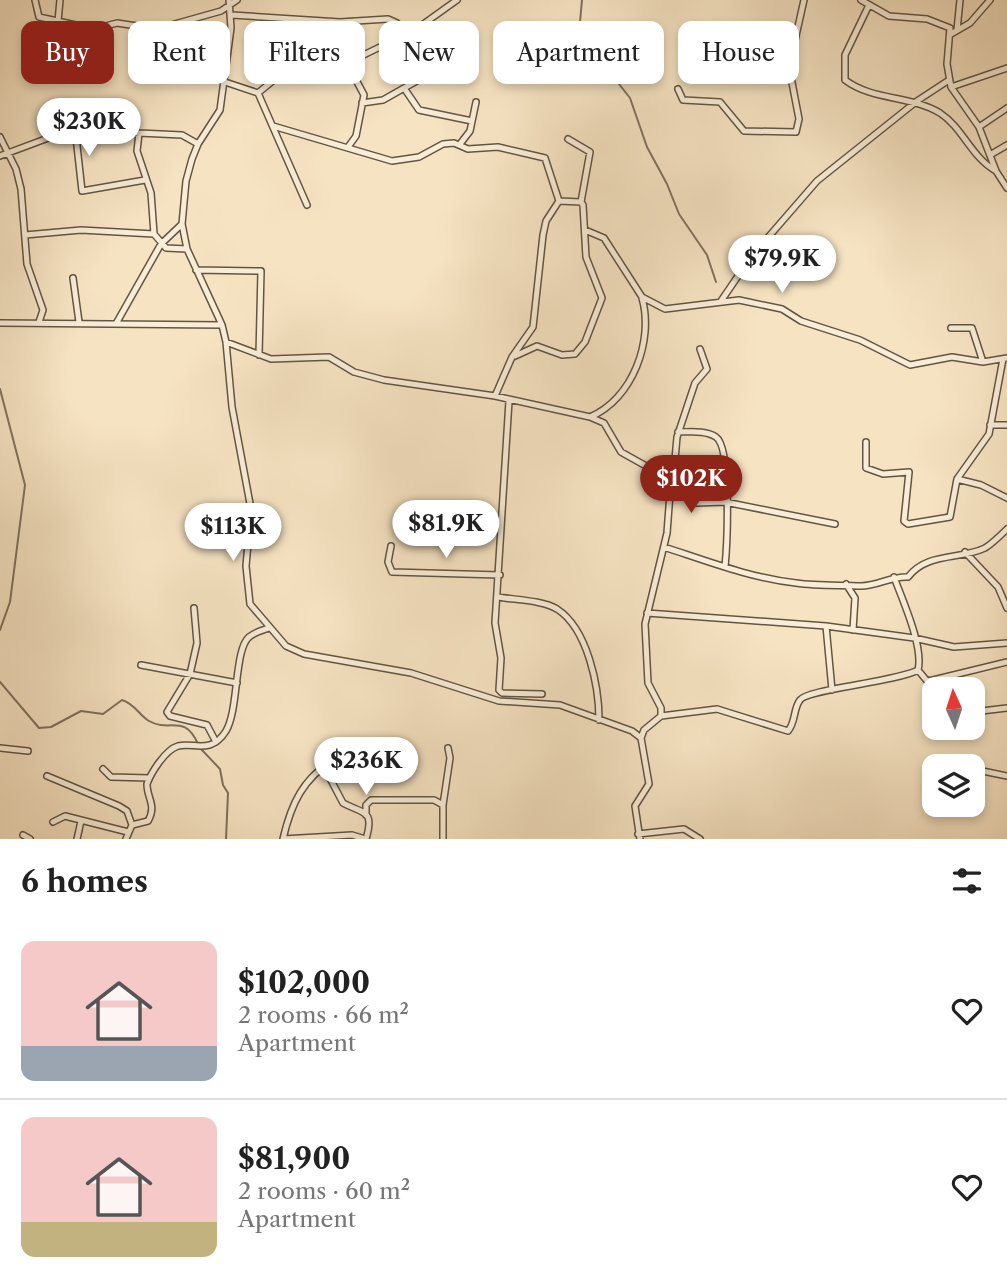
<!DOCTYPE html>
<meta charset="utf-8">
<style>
:root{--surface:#fff;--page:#f2f2f2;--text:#222;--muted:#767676;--line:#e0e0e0;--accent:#8f2418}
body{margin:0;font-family:"Libre Caslon Text",serif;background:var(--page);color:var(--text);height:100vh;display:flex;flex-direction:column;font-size:26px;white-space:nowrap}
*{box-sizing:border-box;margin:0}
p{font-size:23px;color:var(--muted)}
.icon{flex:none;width:38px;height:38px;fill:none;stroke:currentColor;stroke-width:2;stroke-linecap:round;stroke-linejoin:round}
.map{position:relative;height:839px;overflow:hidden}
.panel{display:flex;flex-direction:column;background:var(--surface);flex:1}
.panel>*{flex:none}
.banner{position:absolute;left:21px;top:21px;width:966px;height:63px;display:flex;gap:14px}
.needle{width:46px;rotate:357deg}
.controls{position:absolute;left:922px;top:677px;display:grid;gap:14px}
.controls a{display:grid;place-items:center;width:63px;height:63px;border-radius:14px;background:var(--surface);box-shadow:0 4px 10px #0003;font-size:35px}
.price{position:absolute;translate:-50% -60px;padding:0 16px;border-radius:24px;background:#fff;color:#222;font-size:23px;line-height:46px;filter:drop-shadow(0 2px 4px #0008)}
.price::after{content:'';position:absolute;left:50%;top:42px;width:21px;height:16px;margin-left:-10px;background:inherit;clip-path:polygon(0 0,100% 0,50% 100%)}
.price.active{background:var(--accent);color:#fff}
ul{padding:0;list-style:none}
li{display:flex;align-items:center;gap:21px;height:175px;padding:0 21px}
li+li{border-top:2px solid var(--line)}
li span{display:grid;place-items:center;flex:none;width:196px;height:140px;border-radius:14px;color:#555}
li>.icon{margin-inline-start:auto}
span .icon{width:84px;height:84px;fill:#fffc;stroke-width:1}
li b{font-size:30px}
h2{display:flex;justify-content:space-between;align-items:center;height:84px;padding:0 21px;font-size:30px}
.pill{padding:0 24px;border-radius:14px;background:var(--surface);box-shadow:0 4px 10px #0003;font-size:24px;line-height:63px}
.pill.active{background:var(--accent);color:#fff}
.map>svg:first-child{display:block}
</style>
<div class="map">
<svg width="1007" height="839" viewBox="0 0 1007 839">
<rect width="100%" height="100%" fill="#f6e3c2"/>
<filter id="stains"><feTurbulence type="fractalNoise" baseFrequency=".00286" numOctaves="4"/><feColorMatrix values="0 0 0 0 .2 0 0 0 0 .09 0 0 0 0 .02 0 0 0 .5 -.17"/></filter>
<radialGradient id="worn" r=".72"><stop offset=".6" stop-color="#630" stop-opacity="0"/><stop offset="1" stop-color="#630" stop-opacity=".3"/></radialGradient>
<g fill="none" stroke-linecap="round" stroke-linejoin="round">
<!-- stream -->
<path stroke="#7f715d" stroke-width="2" d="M582,0l-3,33 51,65 17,49 20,37 12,30 28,41 9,27
M0,389l25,96 -15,117 -10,28
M0,682l39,46 12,-1 30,-16 22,3 19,-14c13,4 17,15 27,21 21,12 35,-8 49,23
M201,749l19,20 3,16 5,8 -2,46"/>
<defs>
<path id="minor" d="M35,0l4,17 55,12 23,-6 40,6 64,-18 16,-11
M229,0l2,28 -11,82 -22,34 -6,15 -6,22 -4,43 5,25 35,76 4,17 6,65 19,102 -5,57 4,38 36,42 18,8 107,19 88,28 61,4 72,26 9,7 8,46 -14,22 5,33
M861,0l28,16 38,3 23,9 -3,36 4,23 28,40 17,44 11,17
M869,5l-24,50v25c28,21 65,15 95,33 23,15 31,44 56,58
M232,15l108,7 48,-3 9,4 2,14
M957,30l3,-30
M57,32l3,-32
M951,34l19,-11 20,-23
M347,63l17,32 -8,41 -8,11
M225,82l33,11 17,-14 72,-16 68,-33 42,-30
M951,87l56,-19
M404,88l15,22 53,11
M678,89l5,11 37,2 24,29 52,1 3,-13 -10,-52 15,-67
M258,93l49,112
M362,103l21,-3 60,-34
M273,126l119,35 27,-4 24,-13 11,-1 14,6 30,-2 47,11 14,43 -13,20 -3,14 -10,92 -21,30 -17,39
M979,127l28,-19
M75,128l7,63 63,-11
M139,133l-2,18 14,42 3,41 12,14 21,1
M0,137l16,32 5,20 6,75 16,46 -4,12
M568,139l22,13 -9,50
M460,144l10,-13 6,-29
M990,155l17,-10
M0,156l75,-28 21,-3 43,8 43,2 16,9
M585,230l19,8 38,59 23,12 74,-9 43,9 19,12 59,19 50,25 42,-8 31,5 24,-4
M25,235l56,-5 73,4
M196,270l65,1 -2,84
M73,278l6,44
M721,301l30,-44 66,-76 100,-80 32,-21
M117,322l44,-78 21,-20
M0,323l222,2
M951,328h21l11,34
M226,342l45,17 58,-2 25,15 30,8 111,16 95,21 14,6 17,29 50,28 -4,53 -22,91 3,59 13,25v8l-17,14 -3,8
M700,349l7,20 -12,14 -18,54 -4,45 23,21 29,-1 110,22
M515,356l22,-10 25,9 13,-1 10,-12 17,-44 -16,-41 -3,-52 -2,-3 -22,-1
M509,401l-14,222 6,35 -2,32 3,3 40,1
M590,417c43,-18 64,-77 52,-119
M990,425h17
M678,432c12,0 28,-2 38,5 16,11 11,109 9,130
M866,442v26l17,6 26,-2 -5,49 4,3 42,-7 7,-38 32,-45 14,-75
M957,479l24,6 26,13
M391,546l-3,16 4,10 108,3
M664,547c43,14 87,31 132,36 21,3 44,2 65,3 17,0 30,-10 47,-9 19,-25 52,-17 77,-29 8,-5 15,-12 22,-19
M965,552l33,35 9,21
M846,584l9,14 -2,32
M498,597c17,3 44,3 59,12 31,20 42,78 42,111
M194,608l3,35 -7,31 -23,38 3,4 37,9 9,17
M647,613l179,13 88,12 40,9 53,-4
M826,626l6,64
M141,665l96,18
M918,670l9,11 6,-1 74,-18
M973,712l34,-4
M661,716l56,-7 71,22c8,-9 5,-22 12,-31 7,-11 96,-18 118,-30 6,-23 -16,-71 -24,-93
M0,748l28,3
M954,765l7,1
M324,767l19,36c20,11 32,6 23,36
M103,769l8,8 38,1
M973,769l34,7
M47,776l72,30 8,5 5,14
M366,815v-10l5,-5h63l9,5
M53,822l12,-6 63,16
M638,834l46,-5 16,10
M23,835l7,4
M77,839l4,-18
M126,839l6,-14 16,-4c9,-16 -1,-22 -1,-37 4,-11 18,-34 31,-38 16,-4 33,9 48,-15 13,-22 8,-81 23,-94 6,-5 14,-7 20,-9
M283,839c8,-35 20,-61 52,-80
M283,839l69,-4 13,4
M443,839v-34l7,-47 -2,-10"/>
</defs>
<!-- minor casing -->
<use href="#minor" stroke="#625544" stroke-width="8"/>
<!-- minor -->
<use href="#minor" stroke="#f9edd7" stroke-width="5"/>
</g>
<rect width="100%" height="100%" filter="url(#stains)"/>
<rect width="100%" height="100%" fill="url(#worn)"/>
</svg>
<div class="controls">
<a><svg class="needle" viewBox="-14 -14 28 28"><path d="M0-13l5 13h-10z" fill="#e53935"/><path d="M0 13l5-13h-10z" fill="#767676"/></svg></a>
<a><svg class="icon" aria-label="layers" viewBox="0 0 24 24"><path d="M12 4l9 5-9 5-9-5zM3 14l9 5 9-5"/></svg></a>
</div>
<b class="price" style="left:89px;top:158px">$230K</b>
<b class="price" style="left:782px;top:295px">$79.9K</b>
<b class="price active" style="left:691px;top:515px">$102K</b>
<b class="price" style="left:446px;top:560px">$81.9K</b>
<b class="price" style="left:233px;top:563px">$113K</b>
<b class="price" style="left:366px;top:797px">$236K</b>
<div class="banner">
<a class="pill active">Buy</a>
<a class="pill">Rent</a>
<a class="pill">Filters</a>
<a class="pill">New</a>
<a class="pill">Apartment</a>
<a class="pill">House</a>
</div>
</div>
<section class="panel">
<h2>6 homes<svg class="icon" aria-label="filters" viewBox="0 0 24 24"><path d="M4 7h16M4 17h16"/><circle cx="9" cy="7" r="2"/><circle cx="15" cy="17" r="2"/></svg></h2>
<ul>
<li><span style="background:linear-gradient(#f6c9c9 75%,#9aa5b1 0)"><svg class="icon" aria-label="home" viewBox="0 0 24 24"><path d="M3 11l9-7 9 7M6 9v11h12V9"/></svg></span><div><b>$102,000</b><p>2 rooms · 66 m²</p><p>Apartment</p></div><svg class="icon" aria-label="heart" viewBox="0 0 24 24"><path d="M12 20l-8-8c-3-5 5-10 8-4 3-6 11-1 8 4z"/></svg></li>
<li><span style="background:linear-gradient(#f6c9c9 75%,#c2b280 0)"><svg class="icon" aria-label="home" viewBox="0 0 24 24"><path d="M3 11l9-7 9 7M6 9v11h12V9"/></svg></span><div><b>$81,900</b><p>2 rooms · 60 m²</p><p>Apartment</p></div><svg class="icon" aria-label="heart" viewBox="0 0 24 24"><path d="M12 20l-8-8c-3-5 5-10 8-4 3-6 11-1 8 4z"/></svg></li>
</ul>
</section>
